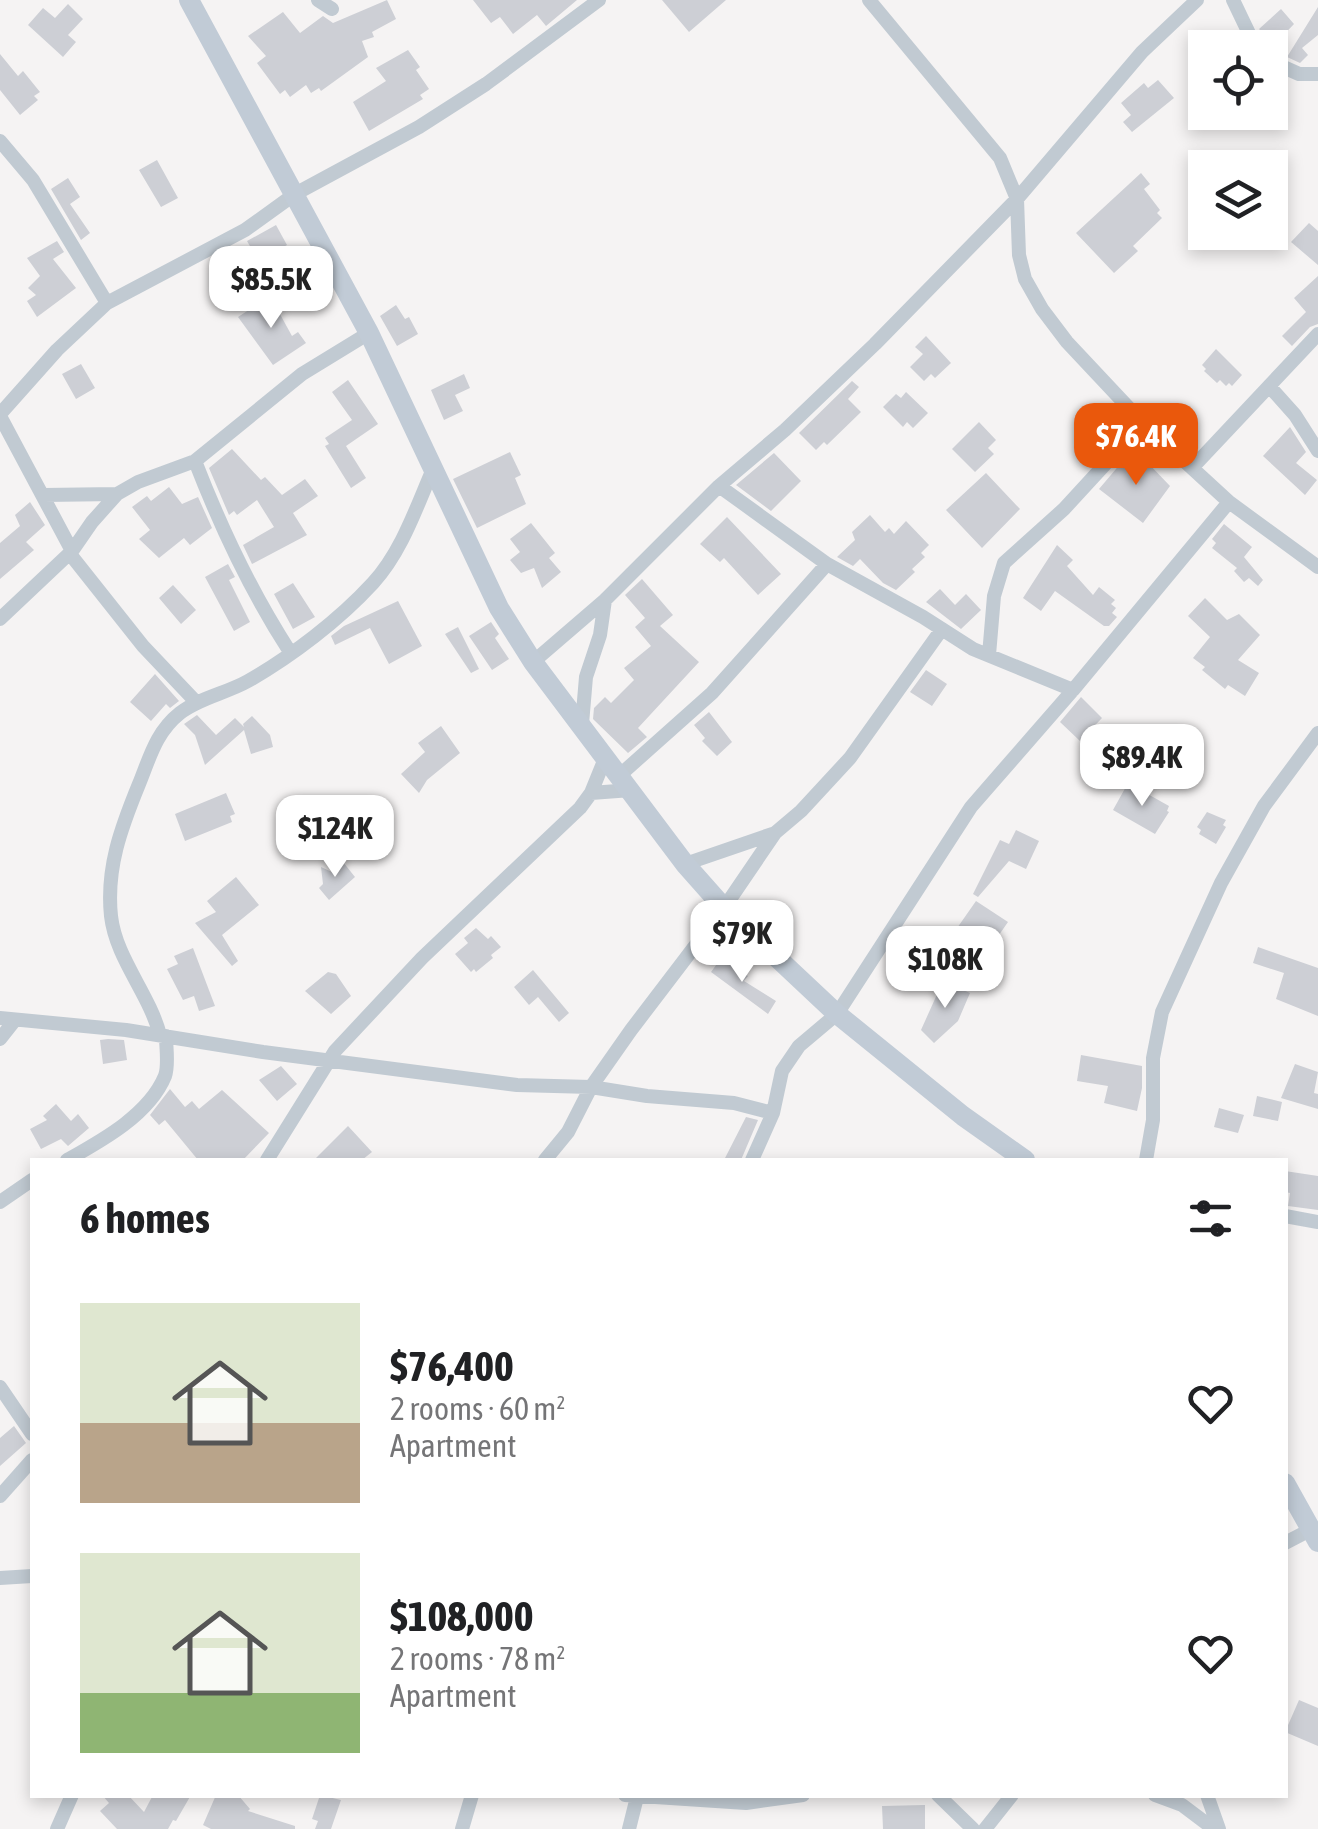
<!DOCTYPE html>
<meta charset="utf-8">
<style>
:root{--surface:#fff;--page:#f2f2f2;--text:#202124;--muted:#757577;--accent:#ea580c}
body{margin:0;font-family:"Asap Condensed",sans-serif;background:var(--page);color:var(--text);height:100vh;display:flex;flex-direction:column;font-size:38px;white-space:nowrap}
*{box-sizing:border-box;margin:0}
p{font-size:32px;color:var(--muted)}
.icon{flex:none;width:55px;height:55px;fill:none;stroke:currentColor;stroke-width:2;stroke-linecap:round;stroke-linejoin:round}
.map{position:relative;flex:1;overflow:hidden}
.side{position:absolute;left:30px;top:1158px;width:1258px;height:640px;display:flex;flex-direction:column;background:var(--surface);border-radius:0px;box-shadow:0 5px 15px #0003}
.side>*{flex:none}
.fabs{position:absolute;left:1188px;top:30px;display:grid;gap:20px}
.fabs a{display:grid;place-items:center;width:100px;height:100px;border-radius:0px;background:var(--surface);box-shadow:0 5px 15px #0003;font-size:50px}
.price{position:absolute;translate:-50% -85px;padding:0 22px;border-radius:20px;background:#fff;color:#222;font-size:32px;line-height:65px;filter:drop-shadow(0 2px 5px #0008)}
.price::after{content:'';position:absolute;left:50%;top:60px;width:30px;height:22px;margin-left:-15px;background:inherit;clip-path:polygon(0 0,100% 0,50% 100%)}
.price.current{background:var(--accent);color:#fff}
ul{padding:0;list-style:none}
li{display:flex;align-items:center;gap:30px;height:250px;padding:0 50px}
li span{display:grid;place-items:center;flex:none;width:280px;height:200px;border-radius:0px;color:#555}
li>.icon{margin-inline-start:auto}
span .icon{width:120px;height:120px;fill:#fffc;stroke-width:1}
li b{font-size:42px}
h2{display:flex;justify-content:space-between;align-items:center;height:120px;padding:0 50px;font-size:42px}
.map>svg:first-child{display:block}
</style>
<div class="map">
<svg width="1318" height="1829" viewBox="0 0 1318 1829">
<rect width="100%" height="100%" fill="#f5f3f3"/>
<!-- building -->
<path fill="#cdcfd5" d="M387,0l9,19 -24,13 2,5 -12,4 6,16 -47,34 -2,-3 -8,5 -5,-8 -16,12 -5,-7 -5,4 -23,-31 9,-7 -18,-20 35,-24 17,21 23,-17 10,7z
M473,0h104l-31,26 -9,-11 -24,19 -13,-17 -9,6z
M662,0h64l-37,32z
M68,4l15,15 -15,16 8,7 -13,15 -35,-32 15,-17 12,10z
M1318,7v28l-16,13 6,7 -8,8 -13,-6z
M1281,9l13,15 -20,21 -15,-16z
M408,50l12,17 -4,3 13,19 -9,6 3,4 -54,32 -16,-29 33,-21 -10,-13z
M0,54l18,22 5,-5 17,21 -6,4 4,4 -18,15 -20,-25z
M1158,80l16,18 -42,34 -9,-10 8,-7 -10,-12 23,-20 4,5z
M157,160l21,38 -17,9 -22,-37z
M1141,173l9,11 -6,5 16,21 -3,3 5,5 -29,28 5,5 -24,22 -38,-40z
M68,178l12,19 -10,7 20,29 -9,7 -30,-51z
M1309,223l9,8v34l-27,-23z
M276,225l11,20 -10,6 4,7 -4,2 2,4 -14,8 -18,-31z
M57,241l7,11 -11,7 23,29 -39,29 -10,-16 9,-6 -8,-7 12,-12 -13,-18z
M1318,276v48l-8,3 -18,19 -10,-10 24,-24 -12,-14z
M270,296l22,40 6,-4 8,11 -33,22 -35,-48z
M396,305l9,14 4,-2 9,17 -21,12 -17,-30z
M926,336l25,27 -16,15 -4,-4 -7,7 -14,-14 13,-13 -8,-7z
M1216,349l26,26 -10,11 -3,-3 -3,3 -6,-6 -3,3 -13,-12 2,-2 -4,-4z
M81,364l14,24 -19,11 -14,-25z
M464,374l6,14 -15,7 8,16 -19,9 -13,-30z
M348,380l30,44 -32,22 20,32 -15,10 -26,-42 4,-2 -4,-6 27,-18 -20,-28z
M852,381l7,6 -11,12 13,13 -34,33 -3,-3 -8,8 -17,-17z
M906,392l22,21 -15,15 -6,-6 -4,5 -20,-20 13,-13 5,4z
M979,422l17,18 -8,8 6,6 -19,18 -23,-23z
M1290,427l16,25 -10,11 21,17 -12,15 -42,-39z
M232,449l29,31 4,-3 17,18 23,-16 13,17 -25,17 14,22 -55,29 -9,-19 31,-18 -17,-27 -20,15 -3,-4 -5,4 -20,-47z
M510,452l11,23 -6,3 11,26 -49,24 -24,-49z
M774,453l27,28 -30,30 -35,-26z
M1127,456l13,13 7,-7 23,24 -27,37 -44,-34z
M986,473l34,36 -38,39 -36,-38z
M169,487l13,17 16,-7 14,31 -22,17 -6,-7 -25,20 -20,-19 11,-9 -18,-23 15,-11 4,5z
M30,502l15,23 -19,17 8,8 -34,29v-36l20,-17 -5,-11z
M870,515l15,17 4,-4 5,6 12,-13 23,24 -8,8 4,4 -13,12 3,3 -19,18 -13,-7 -23,-24 -7,7 -16,-9 18,-17 -3,-8z
M727,517l54,57 -23,21 -34,-37 -4,4 -20,-18z
M531,523l24,30 -6,5 12,14 -19,16 -8,-20 -13,5 -11,-13 10,-8 -10,-13z
M1224,524l28,23 -8,10 19,23 -5,6 -9,-8 -5,4 -10,-11 3,-3 -25,-20 4,-5 -4,-4z
M1057,545l16,15 -6,6 26,29 6,-8 16,13 -4,4 5,4 -4,5 5,4 -8,9h-5l-49,-35 -14,20 -18,-13z
M228,564l7,13 -6,3 21,42 -16,9 -29,-54z
M642,579l31,36 -13,11 39,36 -61,66 9,9 -19,16 -35,-34 1,-11 11,-11 6,6 23,-23 -10,-12 27,-22 -16,-19 10,-9 -20,-23z
M293,583l22,34 -22,12 -19,-35z
M173,585l23,25 -15,14 -22,-26z
M940,589l15,16 11,-11 15,16 -20,19 -35,-27z
M1205,598l22,22 12,-6 21,21 -22,25 21,13 -14,23 -17,-11 -3,4 -23,-19 3,-3 -12,-9 17,-21 -22,-21z
M398,601l24,45 -33,18 -19,-36 -35,17 -4,-9 13,-10z
M491,622l8,12 -4,4 14,21 -17,11 -23,-34z
M458,627l21,42 -8,4 -26,-39z
M926,670l21,14 -15,22 -22,-14z
M155,674l24,27 -9,7 -4,-4 -15,17 -21,-19z
M1081,697l21,21 -22,23 -20,-19z
M709,712l23,30 -15,14 -15,-15 3,-3 -11,-13z
M197,715l19,20 19,-17 9,9 -1,-3 9,-8 18,19 3,12 -22,7 -7,-24 -39,35 -10,-30 -11,-11z
M441,726l19,27 -33,27 -8,13 -18,-19 24,-22 -7,-9z
M1128,783l41,23 -2,5 2,1 -14,22 -42,-24z
M226,793l9,21 -5,2 2,6 -47,19 -10,-27z
M1207,812l19,8 -3,5 3,2 -10,17 -17,-10 2,-4 -4,-3z
M1016,830l23,11 -13,28 -17,-8 -31,36 -5,-3 27,-54 9,4z
M343,862l12,15 -26,23 -10,-12 4,-4 -2,-17 11,5z
M236,877l23,28 -37,30 16,26 -6,5 -37,-43 21,-11 -9,-11z
M976,901l32,21 -25,36 -24,-17 3,-5 -7,-5z
M476,928l12,11 3,-3 10,11 -10,8 2,3 -17,14 -2,-3 -3,3 -16,-18 13,-11 -4,-5z
M1258,947l60,21v48l-42,-17 8,-26 -31,-10z
M193,948l22,58 -16,5 -5,-15 -11,4 -16,-31 11,-5 -4,-8z
M722,957l26,19 -4,5 32,20 -8,13 -57,-42z
M533,970l36,43 -10,9 -21,-25 -9,8 -15,-18z
M328,972l8,2 15,22 -20,18 -26,-23z
M943,981l27,12 -12,28 -24,22 -13,-13z
M108,1039l16,1 3,20 -24,4 -3,-24z
M1081,1055l61,11v22l-5,23 -33,-8 4,-17 -31,-5z
M1295,1064l23,8 -4,21 4,1v15l-37,-11z
M281,1066l16,18 -20,17 -18,-21z
M170,1089l15,18 7,-6 7,8 23,-19 47,43 -26,27h-45l-33,-40 -6,5 -9,-10z
M1257,1096l25,6 -4,19 -25,-5z
M56,1104l15,17 7,-7 11,14 -21,18 -7,-7 -20,10 -11,-20 17,-9 -4,-4z
M1219,1108l25,7 -6,18 -24,-6z
M746,1117l12,3 -17,40h-17z
M348,1126l24,26 -10,8h-48z
M1285,1171l33,5v34l-30,-4 2,-13 -5,-1z
M14,1426l12,17 -26,23v-28z
M1299,1700l19,8v38l-33,-14z
M102,1795h26l16,17 9,-17h38l-15,26 -3,-1 -5,9h-51l-17,-18 9,-8z
M216,1795h22l12,14 -2,2 47,15v3h-84l-8,-4z
M320,1795l21,5 -10,29h-16l3,-8 -6,-2z
M925,1805v24h-42l-1,-23z"/>
<g fill="none" stroke-linecap="round" stroke-linejoin="round">
<!-- street -->
<path stroke="#c1cad2" stroke-width="14" d="M318,0l14,9
M869,0l131,158 17,41 2,56 6,24 17,30 25,33 76,81 86,79 89,65
M1233,0l23,48
M1270,61l29,13h19
M0,141l33,39 74,123
M1269,386l26,29 23,36
M0,414l57,-64 50,-47 138,-73 50,-36 124,-67 67,-43 113,-84
M0,416l72,135
M195,461c26,67 56,131 95,191
M1192,468l126,-134
M719,486l108,78 96,53 50,32 100,41
M44,495l73,-1
M70,554l73,92 54,57
M0,619l72,-68 20,-29 25,-28 21,-12 57,-21 107,-87 67,-41
M989,655l5,-59 10,-33 60,-54 79,-86
M533,662l72,-62 114,-114 66,-56 90,-86 142,-145 125,-147 55,-52
M582,724l4,-47 14,-42 5,-35
M620,775l92,-82 115,-129
M591,793l40,-3
M685,864l90,-31 26,-22 49,-53 92,-129
M0,1018l126,12 137,22 254,33 74,2 56,9 87,7 39,10
M160,1035c-11,-42 -44,-76 -49,-119 -5,-48 10,-88 28,-132 11,-27 17,-52 41,-71 19,-15 47,-20 68,-32 44,-25 91,-61 125,-98 29,-32 43,-75 60,-114
M0,1039l15,-19
M67,1160c34,-19 82,-45 98,-84 4,-11 1,-28 1,-40
M267,1160l68,-109 87,-93 158,-150 11,-15 15,-37
M545,1160l23,-28 23,-45 40,-57 93,-122 51,-75
M752,1160l21,-47 9,-42 17,-25 38,-32 134,-207 102,-117 156,-188
M1146,1160l7,-40v-62l9,-46 59,-129 43,-77 54,-73
M0,1202l32,-22
M1285,1216l33,6
M0,1387l32,47
M0,1496l32,-36
M1285,1543l25,-13
M0,1578l32,-2
M625,1795l121,8 57,-8
M938,1795l35,34
M1155,1795l27,10 32,24
M1207,1795l12,34
M57,1829l15,-34
M462,1829l10,-34
M629,1829l8,-32
M985,1829l27,-34"/>
<!-- secondary -->
<path stroke="#c1cbd6" stroke-width="20" d="M189,0l180,333 130,275 34,54 152,202 39,44 113,106 126,102 62,44
M1285,1483l33,59"/>
</g>
</svg>
<div class="fabs">
<a><svg class="icon" aria-label="locate" viewBox="0 0 24 24"><circle cx="12" cy="12" r="6"/><path d="M12 2v4M12 18v4M2 12h4M18 12h4"/></svg></a>
<a><svg class="icon" aria-label="layers" viewBox="0 0 24 24"><path d="M12 4l9 5-9 5-9-5zM3 14l9 5 9-5"/></svg></a>
</div>
<b class="price" style="left:271px;top:331px">$85.5K</b>
<b class="price current" style="left:1136px;top:488px">$76.4K</b>
<b class="price" style="left:1142px;top:809px">$89.4K</b>
<b class="price" style="left:335px;top:880px">$124K</b>
<b class="price" style="left:742px;top:985px">$79K</b>
<b class="price" style="left:945px;top:1011px">$108K</b>
<section class="side">
<h2>6 homes<svg class="icon" aria-label="filters" viewBox="0 0 24 24"><path d="M4 7h16M4 17h16"/><circle cx="9" cy="7" r="2"/><circle cx="15" cy="17" r="2"/></svg></h2>
<ul>
<li><span style="background:linear-gradient(#dfe7d0 60%,#b9a48a 0)"><svg class="icon" aria-label="home" viewBox="0 0 24 24"><path d="M3 11l9-7 9 7M6 9v11h12V9"/></svg></span><div><b>$76,400</b><p>2 rooms · 60 m²</p><p>Apartment</p></div><svg class="icon" aria-label="heart" viewBox="0 0 24 24"><path d="M12 20l-8-8c-3-5 5-10 8-4 3-6 11-1 8 4z"/></svg></li>
<li><span style="background:linear-gradient(#dfe7d0 70%,#8fb573 0)"><svg class="icon" aria-label="home" viewBox="0 0 24 24"><path d="M3 11l9-7 9 7M6 9v11h12V9"/></svg></span><div><b>$108,000</b><p>2 rooms · 78 m²</p><p>Apartment</p></div><svg class="icon" aria-label="heart" viewBox="0 0 24 24"><path d="M12 20l-8-8c-3-5 5-10 8-4 3-6 11-1 8 4z"/></svg></li>
</ul>
</section>
</div>
